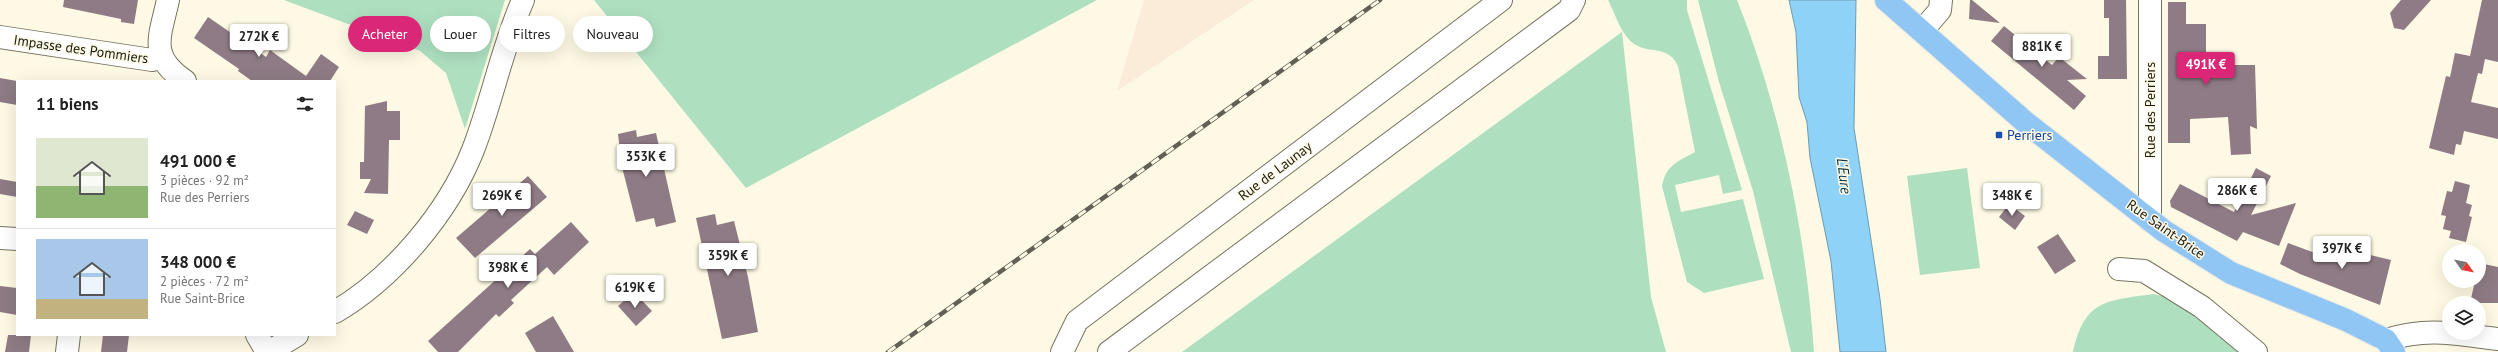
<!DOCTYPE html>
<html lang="fr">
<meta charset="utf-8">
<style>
:root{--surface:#fff;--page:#f6f6f6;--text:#222;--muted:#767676;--line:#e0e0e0;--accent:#db2777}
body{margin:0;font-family:"PT Sans",sans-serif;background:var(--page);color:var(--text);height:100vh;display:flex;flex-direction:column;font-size:15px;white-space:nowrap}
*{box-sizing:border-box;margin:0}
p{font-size:13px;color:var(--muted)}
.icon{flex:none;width:22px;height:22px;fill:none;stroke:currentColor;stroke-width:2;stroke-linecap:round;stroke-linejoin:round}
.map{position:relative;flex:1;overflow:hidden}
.details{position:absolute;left:16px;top:80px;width:320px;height:256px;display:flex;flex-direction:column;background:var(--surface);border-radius:0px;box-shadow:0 4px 16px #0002}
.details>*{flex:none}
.guide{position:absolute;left:348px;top:16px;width:380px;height:36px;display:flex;gap:8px}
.needle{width:26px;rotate:123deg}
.tools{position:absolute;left:2442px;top:244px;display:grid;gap:8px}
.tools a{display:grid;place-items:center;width:44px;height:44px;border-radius:50%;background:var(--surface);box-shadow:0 4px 16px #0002;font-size:20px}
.price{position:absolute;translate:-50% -34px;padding:0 9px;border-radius:4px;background:#fff;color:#222;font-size:13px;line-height:26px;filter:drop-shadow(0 1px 2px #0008)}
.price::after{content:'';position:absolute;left:50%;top:24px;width:12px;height:9px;margin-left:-6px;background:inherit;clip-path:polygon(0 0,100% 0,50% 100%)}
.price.current{background:var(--accent);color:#fff}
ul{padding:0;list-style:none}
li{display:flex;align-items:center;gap:12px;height:100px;padding:0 20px}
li+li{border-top:1px solid var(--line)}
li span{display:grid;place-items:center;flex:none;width:112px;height:80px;border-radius:0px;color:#555}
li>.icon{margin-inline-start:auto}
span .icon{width:48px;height:48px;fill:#fffc;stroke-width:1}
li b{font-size:17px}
h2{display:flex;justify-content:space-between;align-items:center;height:48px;padding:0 20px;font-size:17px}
.chip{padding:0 14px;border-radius:18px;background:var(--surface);box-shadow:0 4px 16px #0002;font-size:14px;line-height:36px}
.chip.current{background:var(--accent);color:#fff}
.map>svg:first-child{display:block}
</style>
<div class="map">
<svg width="2498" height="352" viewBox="0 0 2498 352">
<rect width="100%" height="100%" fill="#fdf9e4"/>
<!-- commercial -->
<path fill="#fbecd9" d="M1144,0h110l-137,91z"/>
<!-- green -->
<path fill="#aee0c0" d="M284,0h221l-40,129 -19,-56 -26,-22z
M594,0h503l-351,188z
M1608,0h79v10l55,180 -19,4 -4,-19 -44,10 6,27 62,-13 21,80 -60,14 -17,-11 -25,-96c4,-21 15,-24 33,-34l-17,-86c-10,-21 -26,-12 -42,-21 -14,-7 -21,-32 -28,-45z
M1698,0h39c44,110 69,234 77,352h-23l-38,-161 -34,-109z
M1622,32l29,265 15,55h-484z
M1967,168l13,100 -60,7 -13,-99z
M2153,294c36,6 65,37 93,58h-173c12,-53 33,-51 80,-58z"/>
<!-- water -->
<path fill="#8fd2f7" stroke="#6c9bb3" d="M1789,0h67l-2,128 26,171 6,53h-46l-9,-91 -21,-103 -3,-36 -8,-25 -3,-65z"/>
<!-- building -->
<path fill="#8e7b85" d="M64,0h74l-4,24 -13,-2v-3l-58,-12z
M1970,0h2l28,23 -31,-4z
M2104,0h22l1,79h-29v-23h11v-38h-5z
M2401,0h30l-27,30 -10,-2 -4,-15z
M2482,0h16v62l-13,-3 -3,15 -4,-1 -7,29 27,6v31l-34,-8 -3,14 -5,-1 -2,11 -25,-7 17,-72 4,1 5,-24 15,3z
M2168,2h18v22h20v41h49l2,64 -7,-3 1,28 -20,1 -3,-38 -38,2v24h-22z
M208,17l58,40 4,-7 36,26 15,-22 18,13 -9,14h-78l-14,-10 1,-2 -45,-31z
M2004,26l48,39 7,-8 28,22 -20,1 19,16 -12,14 -83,-69z
M0,78l17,3v24l-17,-3z
M387,101v10h13v29h-11l-1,54 -24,-1 7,-14h-11v-17h4l1,-56z
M636,130l1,7 19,-4 20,89 -20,5 -2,-9 -18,4 -14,-55 -4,-33z
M2256,168l15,8 -20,39 45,-12 -17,43 -36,-14 -6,9 -66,-34 -1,-6 10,-17 54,28z
M528,176l19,21 -72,61 -19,-20z
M0,179l17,3v15l-17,-3z
M2455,181l15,4 -4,18 6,2 -3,11 3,1 -6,25 -17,-4 2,-7 -8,-2 3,-13 -5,-1 6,-24 5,1z
M2009,204l16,12 -10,14 -16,-13z
M355,211l19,9 -7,14 -20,-9z
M715,214l2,11 17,-4 14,56 10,55 -36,7 -26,-121z
M571,222l18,20 -35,33 -7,-8 -36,33 3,3 -15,14 -3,-3 -38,38h-20l-10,-11 102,-92 5,5z
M2058,234l18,27 -21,13 -18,-27z
M2288,243l35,13 2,-7 10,4 2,-6 54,13 -11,45 -80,-31 -20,-10z
M2479,263l19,4v36h-28l5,-22h4z
M0,286l17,2v27l-17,-3z
M634,292l18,19 -16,15 -18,-20z
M553,316l21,36h-38l-11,-19z
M8,335h23l-2,17h-24z
M103,335h26l-2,17h-26z"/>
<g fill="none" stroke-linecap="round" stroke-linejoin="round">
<defs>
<path id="minor" d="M168,0c-8,37 -20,56 17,81
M2150,0v220
M1922,31l18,-21 1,-10
M0,37l152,23 10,-2
M0,238l17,1
M2119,269l25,2 58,36 54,45
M335,312c58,-34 113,-99 138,-162 19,-49 29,-102 50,-150
M257,335l10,17
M2386,340c43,-13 69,-6 112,-1
M67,352l2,-17
M269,352l28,-17
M1062,352l15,-31 424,-321
M1109,352l460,-342 5,-10"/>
<path id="major" d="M1886,0l139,122 139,109 67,42 115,47 40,20 8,12"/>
</defs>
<!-- minor casing -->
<use href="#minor" stroke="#777461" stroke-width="24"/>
<!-- major casing -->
<use href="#major" stroke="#e4e4e3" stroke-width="24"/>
<!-- minor -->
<use href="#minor" stroke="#fff" stroke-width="22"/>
<!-- major -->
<use href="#major" stroke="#8fc6f4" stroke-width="22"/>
<defs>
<path id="rail" d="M888,352l492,-352"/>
</defs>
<!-- rail casing -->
<use href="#rail" stroke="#626054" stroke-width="4.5"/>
<!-- rail -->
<use href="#rail" stroke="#fdf9e4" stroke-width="3" stroke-dasharray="9" stroke-linecap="butt"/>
</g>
<!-- markers -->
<rect fill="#1a4fb4" stroke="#fdf9e4" stroke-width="1.5" x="1995" y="131" width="8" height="8" rx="2"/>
<g text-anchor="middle" stroke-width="3" stroke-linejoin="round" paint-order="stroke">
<!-- street labels -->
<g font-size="14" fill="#1c1b13" stroke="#fdf9e4">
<text transform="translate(81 49) rotate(8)" y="5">Impasse des Pommiers</text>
<text transform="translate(2150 110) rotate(-90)" y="5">Rue des Perriers</text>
<text transform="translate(1275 171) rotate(-37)" y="5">Rue de Launay</text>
<text transform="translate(2166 229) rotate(35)" y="5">Rue Saint-Brice</text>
</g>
<!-- transit labels -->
<g font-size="14" fill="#164399" stroke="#fdf9e4" text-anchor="start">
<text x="2007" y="140">Perriers</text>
</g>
<!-- water labels -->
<g font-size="15" font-style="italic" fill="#0a3245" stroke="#fdf9e4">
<text transform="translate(1844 176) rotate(83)" y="5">L'Eure</text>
</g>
</g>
</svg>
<div class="tools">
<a><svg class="needle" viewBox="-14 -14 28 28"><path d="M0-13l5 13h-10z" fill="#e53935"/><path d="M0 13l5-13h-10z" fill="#767676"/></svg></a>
<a><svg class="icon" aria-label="layers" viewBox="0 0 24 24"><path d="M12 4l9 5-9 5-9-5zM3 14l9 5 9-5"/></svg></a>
</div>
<b class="price" style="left:259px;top:58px">272K €</b>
<b class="price" style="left:2042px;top:68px">881K €</b>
<b class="price current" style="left:2206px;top:86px">491K €</b>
<b class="price" style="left:646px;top:178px">353K €</b>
<b class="price" style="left:2237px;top:212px">286K €</b>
<b class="price" style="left:502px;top:217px">269K €</b>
<b class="price" style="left:2012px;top:217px">348K €</b>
<b class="price" style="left:2342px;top:270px">397K €</b>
<b class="price" style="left:728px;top:277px">359K €</b>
<b class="price" style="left:508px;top:289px">398K €</b>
<b class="price" style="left:635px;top:309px">619K €</b>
<div class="guide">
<a class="chip current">Acheter</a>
<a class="chip">Louer</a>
<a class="chip">Filtres</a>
<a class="chip">Nouveau</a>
</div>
<section class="details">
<h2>11 biens<svg class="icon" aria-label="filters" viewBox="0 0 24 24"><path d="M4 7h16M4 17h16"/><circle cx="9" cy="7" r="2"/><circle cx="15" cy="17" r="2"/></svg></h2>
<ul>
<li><span style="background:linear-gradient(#dfe7d0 60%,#8fb573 0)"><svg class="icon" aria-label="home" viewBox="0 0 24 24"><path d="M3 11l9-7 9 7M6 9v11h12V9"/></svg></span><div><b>491 000 €</b><p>3 pièces · 92 m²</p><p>Rue des Perriers</p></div></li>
<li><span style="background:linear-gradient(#a9c7e8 75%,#c2b280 0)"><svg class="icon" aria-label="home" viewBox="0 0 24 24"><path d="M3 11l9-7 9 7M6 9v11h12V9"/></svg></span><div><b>348 000 €</b><p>2 pièces · 72 m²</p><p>Rue Saint-Brice</p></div></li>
</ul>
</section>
</div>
